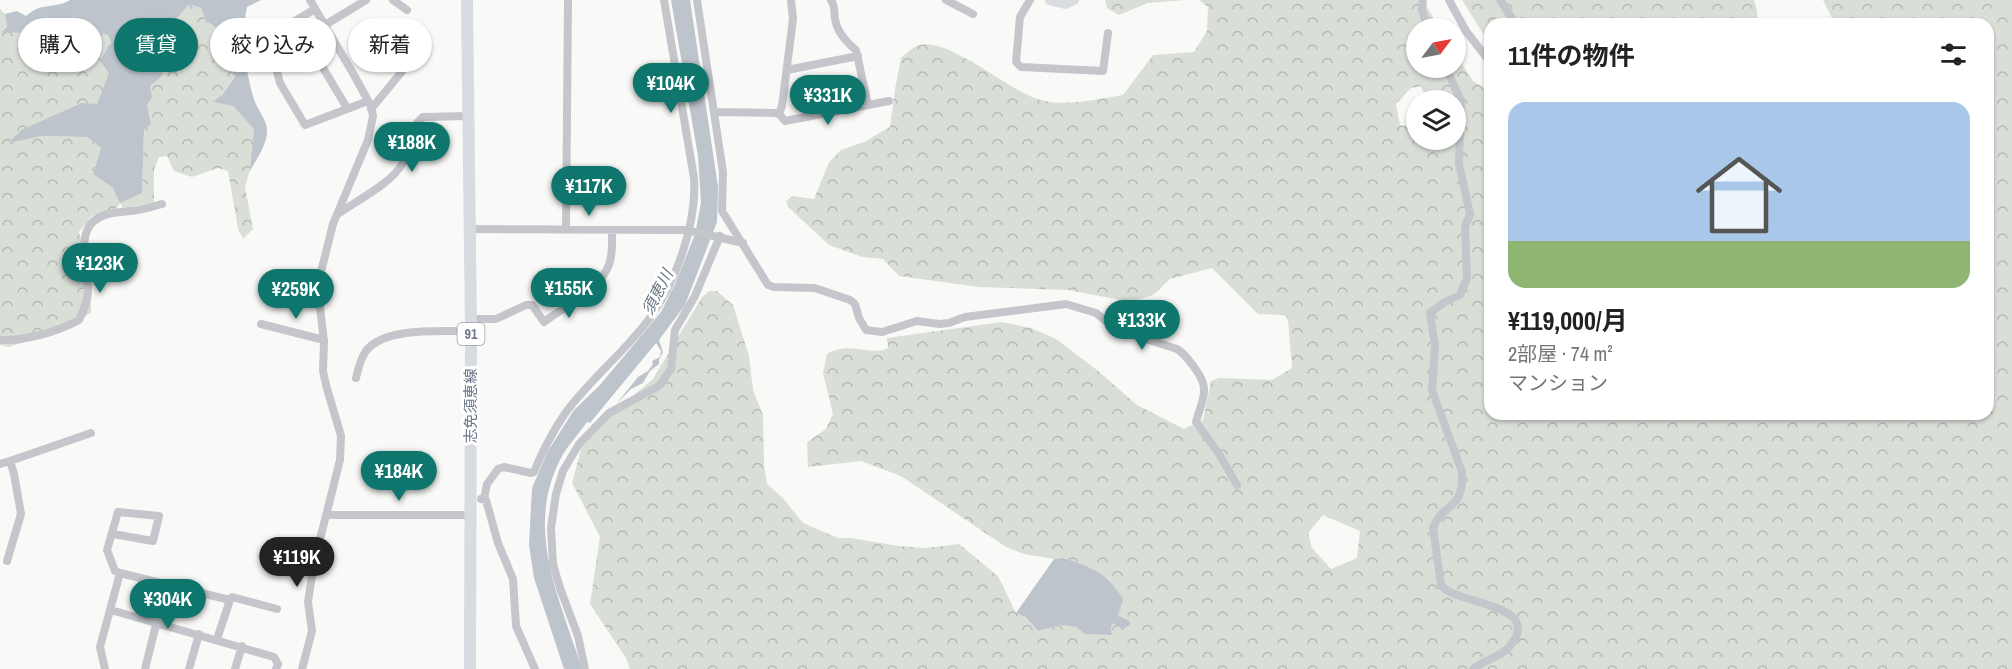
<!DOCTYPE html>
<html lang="ja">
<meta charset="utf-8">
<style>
:root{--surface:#fff;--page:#f2f2f2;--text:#222;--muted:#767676;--line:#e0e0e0;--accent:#0f766e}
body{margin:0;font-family:"Archivo Narrow","Noto Sans JP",sans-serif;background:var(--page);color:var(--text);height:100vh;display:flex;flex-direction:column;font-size:22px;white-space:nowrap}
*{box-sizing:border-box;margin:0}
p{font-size:20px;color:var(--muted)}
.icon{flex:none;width:33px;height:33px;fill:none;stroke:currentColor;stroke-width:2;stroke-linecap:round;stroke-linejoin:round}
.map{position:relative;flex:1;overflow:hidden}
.side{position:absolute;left:1484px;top:18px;width:510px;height:402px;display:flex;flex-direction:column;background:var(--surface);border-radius:18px;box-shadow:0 2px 4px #0004}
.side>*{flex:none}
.hud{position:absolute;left:18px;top:18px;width:570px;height:54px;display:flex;gap:12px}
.needle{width:39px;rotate:58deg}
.controls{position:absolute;left:1406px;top:18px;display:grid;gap:12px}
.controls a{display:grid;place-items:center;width:60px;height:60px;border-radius:50%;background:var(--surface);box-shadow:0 2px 4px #0004;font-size:30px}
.price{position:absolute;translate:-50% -51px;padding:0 14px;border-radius:21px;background:var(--accent);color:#fff;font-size:20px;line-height:39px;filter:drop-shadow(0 2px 3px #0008)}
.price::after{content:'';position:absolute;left:50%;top:36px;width:18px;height:14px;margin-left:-9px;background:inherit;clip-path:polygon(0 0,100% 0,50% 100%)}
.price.active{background:#222;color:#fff}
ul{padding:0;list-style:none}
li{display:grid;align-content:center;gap:12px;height:318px;padding:0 24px}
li+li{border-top:2px solid var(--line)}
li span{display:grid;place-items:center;height:186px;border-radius:18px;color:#555}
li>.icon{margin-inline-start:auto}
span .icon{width:108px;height:108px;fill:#fffc;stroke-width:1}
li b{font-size:26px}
h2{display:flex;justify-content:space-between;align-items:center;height:72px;padding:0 24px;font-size:26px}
.pill{padding:0 21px;border-radius:27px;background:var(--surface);box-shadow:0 2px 4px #0004;font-size:21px;line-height:54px}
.pill.active{background:var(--accent);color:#fff}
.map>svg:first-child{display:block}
</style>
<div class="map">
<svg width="2012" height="669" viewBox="0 0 2012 669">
<defs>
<pattern id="forest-crowns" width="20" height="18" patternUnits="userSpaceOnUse" patternTransform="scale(1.5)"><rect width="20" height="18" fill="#d9ded7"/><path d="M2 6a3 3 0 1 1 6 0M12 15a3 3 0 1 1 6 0" fill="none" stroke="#b4b9b4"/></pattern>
</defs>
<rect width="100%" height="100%" fill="#f9faf8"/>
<!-- forest -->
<path fill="url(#forest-crowns)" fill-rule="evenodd" d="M1105,0h80l-37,3 -29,12 -12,-7z
M1199,0h224l16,28h-23v40h39v-15l18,28 16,10 1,323h498v-390h-153l-12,-24h189v669h-1382l-4,-11 -36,-54 10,-67 -28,-54 10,-37 26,-29 45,-38 49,-82 8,-6h7l16,14 16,51 4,34 10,25 1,49 3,20 16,14 20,25 35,15h13l48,8 27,2 33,-4 39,32 18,37 10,3 12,15 23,-6 15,2 9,7h27l-1,-7 2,-4 17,-2 -12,-6 -25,-46 -30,-11 -9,1 -30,-5 -18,-7 -105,-71 -40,-15 -53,6 -1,-25 19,-13 7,-15 -10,-41 4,-19c22,-14 46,3 61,-6l-1,-10 115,-16 29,6 25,11 41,31 40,35 47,24 19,-9 8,-39 8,-3 53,2 20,-12 -4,-48 -3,-5 -27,-1 -46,-46 -42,11 -17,16 -22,7 -63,-12 -89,-3 -80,-11 -16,-17 -21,-2 -33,-12 -41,-38 -2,-6 7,-5 21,3 15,-37 12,-12 23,-8 26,-15 5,-38 6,-31c5,-4 10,-9 15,-12 30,-13 94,47 125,54 26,7 56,-1 82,-5l30,-40 41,-3 13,-21 1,-24zM1421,86l6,14h28v40h-39v-12l-16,-3 -4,-21 15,-16zM1323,515l37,16 -3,27 -26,11 -19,-21 -4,-15z
M1462,0h292l3,10v14h-267l-1,19z
M189,4l12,4 5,13 17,11v27l12,16 -12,19 -9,8 19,4 21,23 -2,34 -7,24 8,42 -10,10 -5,-10 -10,-58 -10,-3 -26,9 -18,-6 -7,-15 -8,1 -5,13v33l-31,5 -3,-5 -3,5 -25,8 -13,16 11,45 1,36 -37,20 -46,14 -8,-2v-336l5,5 2,13 -6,4 23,2 57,-7 27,9c10,23 -3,49 -11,70l-15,-1 -61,26 -12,12 32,-6 46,1 14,11 -8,26 20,14 29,5 2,-63 7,-6 -4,-19 3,-19 19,-58z"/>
<!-- water -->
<path fill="#bdc4cb" d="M70,0h191l-14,7c-6,28 -2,64 7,92 3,11 14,21 13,34 -1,13 -11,27 -17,38l4,-42 -21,-23 -20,-4 10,-8 12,-18 -12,-17v-27l-17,-11 -5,-13 -12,-4 -20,24 5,16 -13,33 -11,9 2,11 -5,8 4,19 -7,6 -2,63 -22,10 -7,-15 -20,-14 8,-26 -14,-11 -46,-1 -33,7 13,-13 61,-27 15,1 12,-31 -9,-12 11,-18 -3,-8 -27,-9 -57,7 -23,-1 6,-5 -2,-13 12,-3 9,5c17,-15 27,-6 44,-16z
M671,0h19l28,187 -1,35 -32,83 -26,35 4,12 -4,8v4l-9,7 -7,12 -12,6 -15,15 22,-27 10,-6 5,-7 -1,-3 8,-4 1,-6 -5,-8 -66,80 -3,-1c-8,12 -20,24 -27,38 -36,71 1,141 22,209h-18l-30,-91 -5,-33 3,-57 16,-37 26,-41 26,-25 61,-73 15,-30 19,-48 6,-31 -3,-47z
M1063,558c29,9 44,15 60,41l-5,16 12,6v4l-7,4 -10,-6 -2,4 1,8 -27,-1 -9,-7 -15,-2 -23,6 -12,-14 -10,-4 38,-54z"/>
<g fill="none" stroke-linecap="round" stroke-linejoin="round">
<!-- street -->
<path stroke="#c4c6cb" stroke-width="8" d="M393,0l14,10
M697,0l26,172 -1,39 46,74 6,2 41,1 35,12 5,4 4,14 7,12 16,2 35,-11 22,3 10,-1 16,-6 101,-13 30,9 18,15 10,4 53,17c8,5 12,11 17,18 17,22 9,30 2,55l23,32 18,31
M831,0c4,6 3,12 4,19 2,13 11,23 21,31l12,55
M946,0l27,14
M1030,0l-10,17 -4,45 5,5 82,4 5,-38
M1423,0l-1,10 6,18
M1449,0l17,31 24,31
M1500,0l16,24
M315,9l-45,27 -1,5 11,42 25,42 63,-24
M295,21l52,87
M325,25l41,-25
M1446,68l15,33 -2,63 11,50 -5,13 2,51 -7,17 -17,8 -13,10 5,33 -3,44 30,82c2,40 -19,29 -29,56l8,57c13,20 106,18 68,62 -10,11 -25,13 -36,22
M787,70l71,-14
M371,109l38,-46
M715,112l60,1 4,1 3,-8 11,-87 -2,-19
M779,114l6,7 104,-20
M338,214c18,-13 54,-31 64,-50 9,-15 7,-36 21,-47l46,-1
M469,229l219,1 55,13
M566,229l2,-229
M471,319h25l30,-14h6l12,17c20,-16 48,-27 62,-51 7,-11 6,-28 6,-41
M261,324l63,16
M0,340c25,1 57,-8 79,-20 5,-10 9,-19 9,-31 -1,-26 -16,-66 20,-75 7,-2 15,-2 23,-3 10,-1 21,-4 31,-7
M356,378c2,-9 5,-20 10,-27 19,-25 77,-19 105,-20
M10,461l81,-28
M0,464l10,-3 4,13 7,40 -14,47
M481,499l5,1 12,43 15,36 3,47 19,43
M484,499l3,-15 11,-15 6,-2 27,6 3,-1c8,-20 18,-39 30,-57 25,-35 60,-62 85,-96 27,-36 48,-96 45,-141l-30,-178
M327,515h143
M113,534l40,7 6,-25 -41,-4 -11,38 8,21 5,2
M230,600l2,-3 45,12
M111,610l163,47 4,7 -2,5
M105,669l-5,-22 20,-74 110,27 -13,39
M145,669l21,-84
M189,669l10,-35
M235,669l7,-23
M302,669l10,-38 -4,-29 6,-39 26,-103 1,-24 -15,-51 -3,-14 1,-29 -4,-35 1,-35 12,-48 35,-84 5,-24 -2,-10 -17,-31 -44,-75
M585,669l-7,-33 -18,-48 -7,-24 -2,-36 5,-34 7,-23 16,-27 30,-31 50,-27 12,-17 4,-39 20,-34 25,-60"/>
<!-- secondary -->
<path stroke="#d8dbdf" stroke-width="10" d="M1050,0l15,4 9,-4"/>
<!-- primary -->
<path stroke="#d8dbdf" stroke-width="12" d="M467,0l4,331 -1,338"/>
</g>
<g text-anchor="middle" stroke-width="6" stroke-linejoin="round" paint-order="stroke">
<!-- shield labels -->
<rect fill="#fff" stroke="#979eab" stroke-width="1.5" x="457.5" y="323" width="27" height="22" rx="4.5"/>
<g font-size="14" font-weight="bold" fill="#6b7587">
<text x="471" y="339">91</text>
</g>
<!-- street labels -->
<g font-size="15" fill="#6b7587" stroke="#fff">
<text transform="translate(471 406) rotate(-90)" y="5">志免須恵線</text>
</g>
<!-- water labels -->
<g font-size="16" font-style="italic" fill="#677582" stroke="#fff">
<text transform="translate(657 292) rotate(-63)" y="6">須恵川</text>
</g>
</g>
</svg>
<div class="controls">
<a><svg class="needle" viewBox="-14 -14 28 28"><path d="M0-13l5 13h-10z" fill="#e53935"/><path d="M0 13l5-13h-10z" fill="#767676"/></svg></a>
<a><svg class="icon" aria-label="layers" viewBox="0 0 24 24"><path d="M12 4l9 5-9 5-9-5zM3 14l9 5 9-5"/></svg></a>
</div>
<b class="price" style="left:671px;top:114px">¥104K</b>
<b class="price" style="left:828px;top:126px">¥331K</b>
<b class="price" style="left:412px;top:173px">¥188K</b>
<b class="price" style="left:589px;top:217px">¥117K</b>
<b class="price" style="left:100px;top:294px">¥123K</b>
<b class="price" style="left:569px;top:319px">¥155K</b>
<b class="price" style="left:296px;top:320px">¥259K</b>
<b class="price" style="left:1142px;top:351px">¥133K</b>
<b class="price" style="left:399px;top:502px">¥184K</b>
<b class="price active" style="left:297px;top:588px">¥119K</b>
<b class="price" style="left:168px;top:630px">¥304K</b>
<div class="hud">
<a class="pill">購入</a>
<a class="pill active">賃貸</a>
<a class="pill">絞り込み</a>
<a class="pill">新着</a>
</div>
<section class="side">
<h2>11件の物件<svg class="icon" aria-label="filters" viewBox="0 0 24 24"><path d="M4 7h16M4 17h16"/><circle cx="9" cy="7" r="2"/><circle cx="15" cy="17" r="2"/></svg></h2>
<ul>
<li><span style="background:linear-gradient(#a9c7e8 75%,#8fb573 0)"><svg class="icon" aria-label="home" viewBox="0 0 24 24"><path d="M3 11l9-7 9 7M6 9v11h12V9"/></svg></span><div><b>¥119,000/月</b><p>2部屋 · 74 m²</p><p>マンション</p></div></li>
</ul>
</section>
</div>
